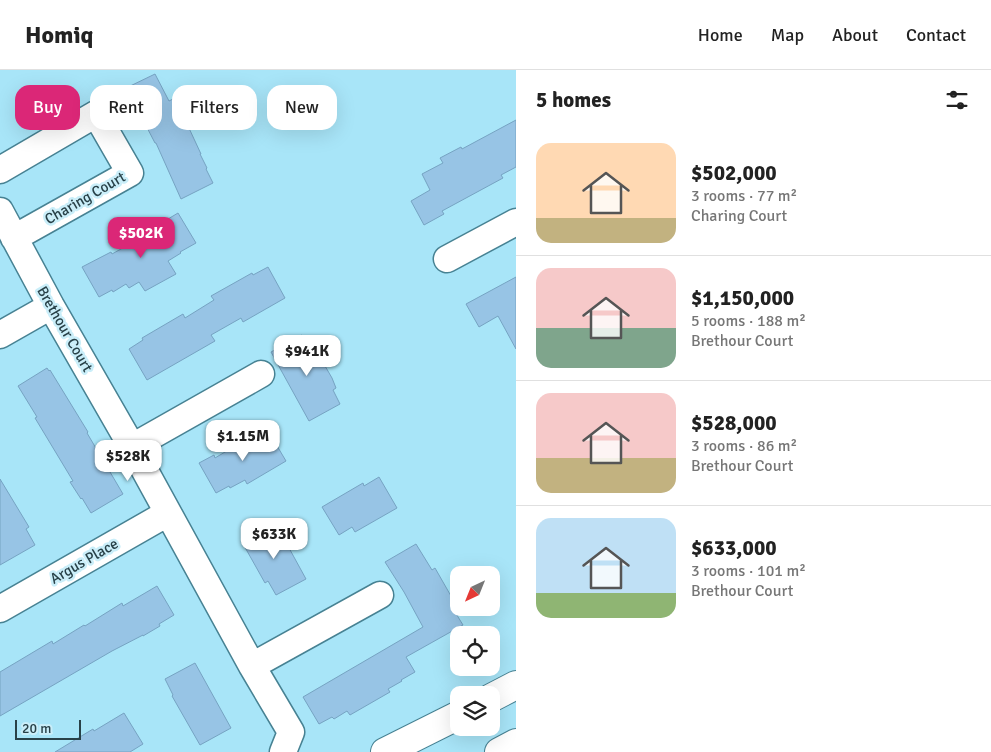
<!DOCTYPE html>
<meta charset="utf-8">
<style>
:root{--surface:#fff;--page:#f2f2f2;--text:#222;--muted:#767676;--line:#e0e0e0;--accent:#db2777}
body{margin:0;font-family:Signika,sans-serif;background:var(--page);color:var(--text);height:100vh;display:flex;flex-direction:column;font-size:19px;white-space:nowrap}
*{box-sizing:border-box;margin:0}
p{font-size:16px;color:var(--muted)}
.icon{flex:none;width:28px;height:28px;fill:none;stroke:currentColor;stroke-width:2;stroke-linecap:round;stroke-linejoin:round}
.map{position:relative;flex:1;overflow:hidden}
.panel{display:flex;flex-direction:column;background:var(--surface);width:475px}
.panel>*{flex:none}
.top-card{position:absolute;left:15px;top:15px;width:425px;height:45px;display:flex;gap:10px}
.needle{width:32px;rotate:223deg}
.buttons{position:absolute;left:450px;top:496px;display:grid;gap:10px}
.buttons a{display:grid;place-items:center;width:50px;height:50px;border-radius:10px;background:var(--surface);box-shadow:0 5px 20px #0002;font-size:25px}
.scale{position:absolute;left:15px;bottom:12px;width:66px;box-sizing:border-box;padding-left:5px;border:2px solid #284148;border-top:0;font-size:14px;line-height:18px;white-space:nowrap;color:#284148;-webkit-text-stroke:4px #caeef9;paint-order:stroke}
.price{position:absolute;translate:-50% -42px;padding:0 11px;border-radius:10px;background:#fff;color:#222;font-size:16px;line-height:32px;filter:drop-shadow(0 1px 2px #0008)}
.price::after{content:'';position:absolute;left:50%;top:30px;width:15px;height:11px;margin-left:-8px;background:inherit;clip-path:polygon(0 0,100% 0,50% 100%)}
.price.selected{background:var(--accent);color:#fff}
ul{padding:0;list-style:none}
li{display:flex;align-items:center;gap:15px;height:125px;padding:0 20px}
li+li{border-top:1px solid var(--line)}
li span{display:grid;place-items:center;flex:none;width:140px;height:100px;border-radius:15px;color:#555}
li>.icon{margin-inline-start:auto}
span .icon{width:60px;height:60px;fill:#fffc;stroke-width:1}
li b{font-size:21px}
h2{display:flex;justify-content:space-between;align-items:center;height:60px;padding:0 20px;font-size:21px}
.tag{padding:0 18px;border-radius:15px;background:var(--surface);box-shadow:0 5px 20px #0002;font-size:18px;line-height:45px}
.tag.selected{background:var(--accent);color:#fff}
header{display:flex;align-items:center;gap:30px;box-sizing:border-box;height:70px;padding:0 25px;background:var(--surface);border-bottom:1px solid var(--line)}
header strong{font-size:24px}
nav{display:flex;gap:28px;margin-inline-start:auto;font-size:18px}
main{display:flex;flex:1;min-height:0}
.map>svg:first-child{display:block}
</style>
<header>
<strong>Homiq</strong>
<nav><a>Home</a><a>Map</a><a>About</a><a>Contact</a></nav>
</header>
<main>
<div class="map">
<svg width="516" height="682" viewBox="0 0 516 682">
<rect width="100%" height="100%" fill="#a8e5f8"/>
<!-- building -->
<path fill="#97c4e5" stroke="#76a3c2" d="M155,4l14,27 6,-3 26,56h-1l7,14 -1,1 7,14 -32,16 -25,-56h-1l-14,-27h-1l-7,-13 -2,1 -7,-15z
M516,50v47l-15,8 2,3 -61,33 2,3 -20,11 -13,-24 19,-11 -8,-16 21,-11 -3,-5 21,-11 1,2z
M178,143l18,30 -16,9 1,1 -13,8 8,13 -31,17 -6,-9 -10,6 -3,-4 -13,8 -1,-2 -13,7 -17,-30 29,-15 1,2 52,-29 -1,-3z
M268,197l17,31 -42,24 -2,-4 -30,17 4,6 -68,39 -18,-31 14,-9 -1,-2 41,-24 2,4 29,-18 -3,-4 41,-23 1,2z
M516,207v72l-18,-33 -19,11 -13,-23z
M302,265l8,14 4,-2 18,31 4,10 -3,2 7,14 -31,17 -38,-69z
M47,298l2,3 1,-1 38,62 -1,1 36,61 -32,19 -9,-15 -1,1 -11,-17 3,-1 -38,-63 2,-1 -19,-31z
M267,359l19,32 -39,23 -2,-4 -15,8 -1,-2 -13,7 -17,-30 15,-8 1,3 40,-24v2z
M379,407l18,31 -42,24 -3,-5 -13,8 -17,-28 41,-24 1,3z
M0,409l29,48 -3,2 9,16 -35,20z
M272,455l8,14 3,-2 23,42 -30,16 -8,-14 -3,2 -23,-41z
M416,474l16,26 3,-2 24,42 -4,2 8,13 -57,32 9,15 -14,8 1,1 -14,8 2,3 -40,23 -3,-4 -13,8 -2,-2 -13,7 -16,-27 120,-70 -19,-35 -19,-30z
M157,516l17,29 -15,9 1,2 -17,10v-1l-31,16 -112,65v-44l52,-31 1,3 31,-19 1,1 37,-23 1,3z
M195,593l36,65 -31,17 -28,-49 1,-1 -8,-16z
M124,643l19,31 -13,8h-75l38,-23 1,2z"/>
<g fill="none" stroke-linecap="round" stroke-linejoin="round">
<defs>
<path id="minor" d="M0,100l96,-56 34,59 -116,65
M0,141l51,95 81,141 120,219 39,66 -8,20
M447,189l69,-37
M0,265l51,-29
M132,377l129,-73
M0,539l168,-96
M252,596l128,-71"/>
<path id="secondary" d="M491,628l25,-13
M385,682l74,-37
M499,682l17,-9"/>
</defs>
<!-- minor casing -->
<use href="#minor" stroke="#478293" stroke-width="29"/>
<!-- secondary casing -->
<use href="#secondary" stroke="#478293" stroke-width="30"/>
<!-- minor -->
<use href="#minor" stroke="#fff" stroke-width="26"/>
<!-- secondary -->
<use href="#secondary" stroke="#fff" stroke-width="28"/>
</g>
<g text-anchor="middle" stroke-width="5" stroke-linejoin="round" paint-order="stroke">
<!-- street labels -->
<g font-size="15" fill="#284148" stroke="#caeef9">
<text transform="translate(85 128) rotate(-30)" y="5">Charing Court</text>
<text transform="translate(65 259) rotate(60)" y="5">Brethour Court</text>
<text transform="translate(84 491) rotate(-30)" y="5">Argus Place</text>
</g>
</g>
</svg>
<div class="buttons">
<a><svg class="needle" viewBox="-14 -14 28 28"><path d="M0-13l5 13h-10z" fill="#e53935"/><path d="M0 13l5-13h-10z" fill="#767676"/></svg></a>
<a><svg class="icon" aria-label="locate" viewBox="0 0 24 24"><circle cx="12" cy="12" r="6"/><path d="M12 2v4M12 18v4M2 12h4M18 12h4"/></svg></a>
<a><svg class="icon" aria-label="layers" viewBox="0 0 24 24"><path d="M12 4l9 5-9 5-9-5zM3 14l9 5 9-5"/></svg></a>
</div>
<div class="scale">20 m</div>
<b class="price selected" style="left:141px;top:189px">$502K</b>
<b class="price" style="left:307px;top:307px">$941K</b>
<b class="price" style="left:243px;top:392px">$1.15M</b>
<b class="price" style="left:128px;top:412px">$528K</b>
<b class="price" style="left:274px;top:490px">$633K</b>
<div class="top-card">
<a class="tag selected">Buy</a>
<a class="tag">Rent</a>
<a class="tag">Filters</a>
<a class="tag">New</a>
</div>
</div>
<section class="panel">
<h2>5 homes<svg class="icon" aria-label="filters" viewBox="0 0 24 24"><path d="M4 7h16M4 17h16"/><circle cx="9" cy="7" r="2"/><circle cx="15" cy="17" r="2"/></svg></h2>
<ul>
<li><span style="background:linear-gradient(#ffd9b3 75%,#c2b280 0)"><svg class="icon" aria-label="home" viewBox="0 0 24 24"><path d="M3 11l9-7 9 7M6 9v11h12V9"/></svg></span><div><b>$502,000</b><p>3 rooms · 77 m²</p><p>Charing Court</p></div></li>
<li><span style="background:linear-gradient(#f6c9c9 60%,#7fa58c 0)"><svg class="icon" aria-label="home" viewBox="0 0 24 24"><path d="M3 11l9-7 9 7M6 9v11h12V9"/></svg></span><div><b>$1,150,000</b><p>5 rooms · 188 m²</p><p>Brethour Court</p></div></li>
<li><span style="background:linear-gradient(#f6c9c9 65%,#c2b280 0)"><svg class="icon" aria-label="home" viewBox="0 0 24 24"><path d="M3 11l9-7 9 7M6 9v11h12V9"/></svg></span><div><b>$528,000</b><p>3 rooms · 86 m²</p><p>Brethour Court</p></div></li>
<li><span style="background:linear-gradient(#bfe0f5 75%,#8fb573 0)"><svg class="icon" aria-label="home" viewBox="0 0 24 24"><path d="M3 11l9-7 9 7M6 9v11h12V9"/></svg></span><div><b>$633,000</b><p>3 rooms · 101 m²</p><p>Brethour Court</p></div></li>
</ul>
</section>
</main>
